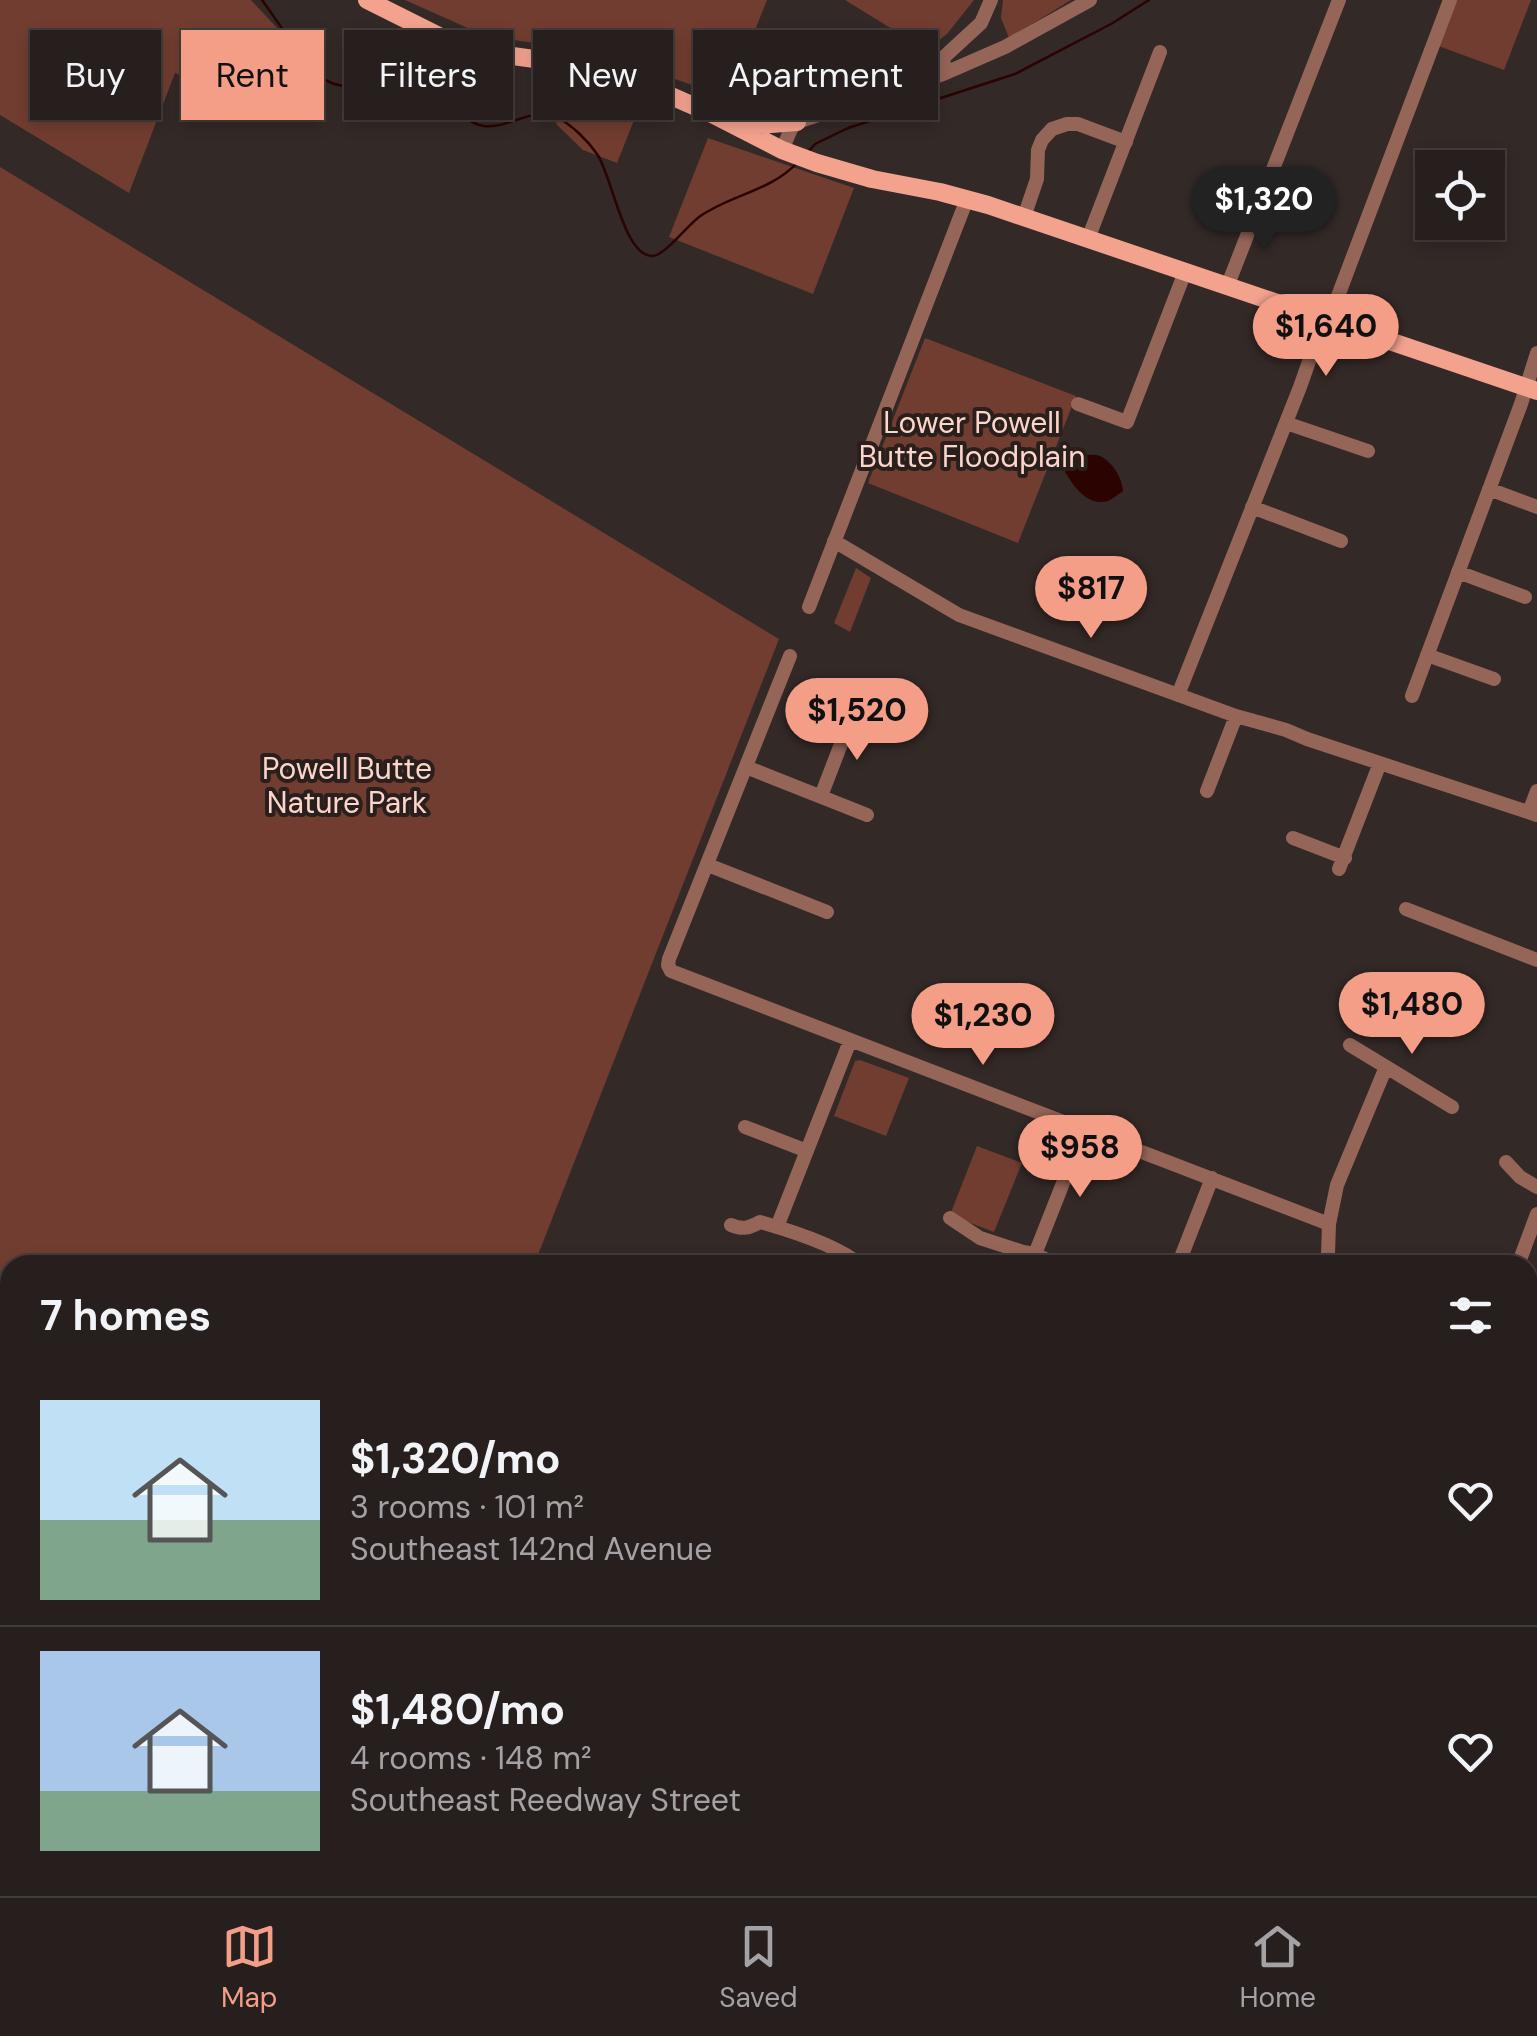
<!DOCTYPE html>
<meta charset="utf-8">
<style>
:root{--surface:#261f1d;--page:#322c2a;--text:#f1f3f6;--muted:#a4a2a4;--line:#423d3b;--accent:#f49e88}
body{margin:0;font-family:"DM Sans",sans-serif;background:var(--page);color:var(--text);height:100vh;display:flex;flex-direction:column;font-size:38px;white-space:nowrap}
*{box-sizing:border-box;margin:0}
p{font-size:32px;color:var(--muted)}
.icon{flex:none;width:55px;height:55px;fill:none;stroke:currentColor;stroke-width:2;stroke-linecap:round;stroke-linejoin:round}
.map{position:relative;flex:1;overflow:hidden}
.sheet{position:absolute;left:0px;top:1255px;width:1538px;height:642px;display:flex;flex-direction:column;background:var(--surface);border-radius:30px 30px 0 0;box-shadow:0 5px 15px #0003,0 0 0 2px var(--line)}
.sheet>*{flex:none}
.top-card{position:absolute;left:30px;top:30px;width:1000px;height:90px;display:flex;gap:20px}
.tools{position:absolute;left:1415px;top:150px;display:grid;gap:20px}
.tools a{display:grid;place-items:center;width:90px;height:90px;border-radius:0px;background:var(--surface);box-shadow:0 5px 15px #0003,0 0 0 2px var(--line);font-size:50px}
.price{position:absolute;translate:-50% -85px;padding:0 22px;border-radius:35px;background:var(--accent);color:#111;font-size:32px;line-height:65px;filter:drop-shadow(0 2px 5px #0008)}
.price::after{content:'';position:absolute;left:50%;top:60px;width:30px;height:22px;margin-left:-15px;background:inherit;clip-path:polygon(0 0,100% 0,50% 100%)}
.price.on{background:#222;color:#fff}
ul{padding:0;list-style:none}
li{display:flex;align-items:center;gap:30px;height:250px;padding:0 40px}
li+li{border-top:2px solid var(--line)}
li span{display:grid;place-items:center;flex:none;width:280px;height:200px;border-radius:0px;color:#555}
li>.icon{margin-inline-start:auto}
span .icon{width:120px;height:120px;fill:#fffc;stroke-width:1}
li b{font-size:42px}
h2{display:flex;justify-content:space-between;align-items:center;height:120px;padding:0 40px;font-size:42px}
.tag{padding:0 35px;border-radius:0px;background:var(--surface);box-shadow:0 5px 15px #0003,0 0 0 2px var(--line);font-size:35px;line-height:90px}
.tag.on{background:var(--accent);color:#111}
.tab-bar{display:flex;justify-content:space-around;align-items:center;height:140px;border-top:2px solid var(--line);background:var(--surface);font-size:28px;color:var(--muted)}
.tab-bar a{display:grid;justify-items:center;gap:5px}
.tab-bar .on{color:var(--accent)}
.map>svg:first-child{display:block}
</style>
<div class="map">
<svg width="1537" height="1896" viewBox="0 0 1537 1896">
<rect width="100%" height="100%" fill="#332927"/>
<!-- green -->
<path fill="#713d30" d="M0,0h251l27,29 -3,20 -31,50 -69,-26 -46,120 -129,-78z
M405,0h362l-39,98 -134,-48 -74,-9 -41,-8z
M845,0h129l-27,34 -9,7 -7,12z
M1003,0h68l-62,38 -8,-20z
M1449,0h82l-27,70 -71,-26z
M574,77l68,23 -25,63 -34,-13 -27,-26z
M708,138l146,50 -41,106 -144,-57z
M0,167l779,472 -245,626h-524v623h585l-3,8h-592z
M925,338l151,58 -58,147 -150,-60z
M856,568l15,10 -21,54 -16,-9z
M860,1060l49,18 -23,58 -52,-20 21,-55z
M977,1146l45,17 -28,69 -44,-17z"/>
<!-- water -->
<path fill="#2b0300" d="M1083,455c6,0 12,-1 17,1 13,6 22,22 23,35 -1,1 -14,10 -15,10 -21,6 -34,-15 -43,-29l10,-15z"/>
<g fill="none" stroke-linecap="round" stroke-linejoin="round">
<!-- stream -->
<path stroke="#2b0300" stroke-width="2.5" d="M262,0c15,20 43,65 61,78 9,8 25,9 37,9 22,0 46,-6 68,1 22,8 32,34 56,38 25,3 50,-21 74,-8 14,7 30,23 39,36 15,21 27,104 56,102 12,-1 35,-31 46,-39 32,-23 71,-25 99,-55
M807,153l8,-9 33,-16 167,-54 96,-50 38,-24"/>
<!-- minor -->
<path stroke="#956558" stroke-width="14" d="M943,74l1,-17 37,-34 10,-23
M782,150l9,-21 6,-7 146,-48 62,-27 85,-47
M1024,217l13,-38 1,-29 4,-10 10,-11 15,-5h11l48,18
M1088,239l72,-187
M1227,287l112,-287
M1078,404l49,18 58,-150
M1286,423l82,28
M1489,489l48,18
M1252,507l89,34
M834,541l125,74 277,101 50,14 21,9 230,76
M1458,572l67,25
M809,607l158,-408
M1427,655l67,24
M790,656l-121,303 -1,6 3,6 658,253
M1178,695l122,-308 24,-68 11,-15 115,-304
M1412,696l109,-292 16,-51
M746,767l121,48
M1207,791l29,-75
M821,796l32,-83
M1529,812l8,-21
M1293,838l52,20
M708,865l119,47
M1339,869l41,-106
M1406,909l131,51
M1350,1045l102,62
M745,1127l62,24
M1506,1162l14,15 17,10
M950,1218l30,20 43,14 12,2 22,11
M731,1225c12,5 18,3 29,-3 28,8 79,24 100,43
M777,1227l73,-186
M1035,1254l49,-124
M1178,1265l34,-87
M1324,1265l4,-11 1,-30 8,-39 49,-118
M1518,1265l19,-51
M1528,1348l9,3
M1528,1535l9,-25
M1528,1709l9,4
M1298,1888l23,8
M866,1896l3,-8
M1141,1896l3,-8
M1389,1896l3,-8"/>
<!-- major -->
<path stroke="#f3a28e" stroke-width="18" d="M367,0l84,42 32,10 88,12 84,25 57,25 70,36 35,13 55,16 68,13 48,13 549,186
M738,124l21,1 38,-3"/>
</g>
<g text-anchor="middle" stroke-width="8" stroke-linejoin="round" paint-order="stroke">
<!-- park labels -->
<g font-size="30" fill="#fdd5ca" stroke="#29201d">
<text x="972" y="433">Lower Powell<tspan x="972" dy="34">Butte Floodplain</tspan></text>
<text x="347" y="779">Powell Butte<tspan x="347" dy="34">Nature Park</tspan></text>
</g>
</g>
</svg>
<div class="tools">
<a><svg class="icon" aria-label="locate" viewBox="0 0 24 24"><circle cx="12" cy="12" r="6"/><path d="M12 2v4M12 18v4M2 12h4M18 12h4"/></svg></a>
</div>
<b class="price on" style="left:1264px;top:252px">$1,320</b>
<b class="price" style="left:1326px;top:379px">$1,640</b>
<b class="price" style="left:1091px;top:641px">$817</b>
<b class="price" style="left:857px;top:763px">$1,520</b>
<b class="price" style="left:1412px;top:1057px">$1,480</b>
<b class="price" style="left:983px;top:1068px">$1,230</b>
<b class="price" style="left:1080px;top:1200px">$958</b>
<div class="top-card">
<a class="tag">Buy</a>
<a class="tag on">Rent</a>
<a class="tag">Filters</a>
<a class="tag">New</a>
<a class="tag">Apartment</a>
</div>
<section class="sheet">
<h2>7 homes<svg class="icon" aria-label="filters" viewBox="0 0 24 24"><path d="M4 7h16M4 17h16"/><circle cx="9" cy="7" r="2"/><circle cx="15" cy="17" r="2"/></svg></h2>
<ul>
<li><span style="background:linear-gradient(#bfe0f5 60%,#7fa58c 0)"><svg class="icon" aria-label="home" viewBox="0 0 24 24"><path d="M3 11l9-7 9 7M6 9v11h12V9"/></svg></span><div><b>$1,320/mo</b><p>3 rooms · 101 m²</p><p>Southeast 142nd Avenue</p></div><svg class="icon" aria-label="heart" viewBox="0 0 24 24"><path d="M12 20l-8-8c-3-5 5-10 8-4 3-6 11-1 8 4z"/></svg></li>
<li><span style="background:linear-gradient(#a9c7e8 70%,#7fa58c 0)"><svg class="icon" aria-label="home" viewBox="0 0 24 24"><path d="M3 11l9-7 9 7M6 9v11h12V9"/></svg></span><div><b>$1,480/mo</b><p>4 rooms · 148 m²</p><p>Southeast Reedway Street</p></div><svg class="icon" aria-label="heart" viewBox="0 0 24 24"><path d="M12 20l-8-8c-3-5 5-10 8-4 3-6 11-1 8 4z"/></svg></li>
</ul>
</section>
</div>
<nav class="tab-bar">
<a class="on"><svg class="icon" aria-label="map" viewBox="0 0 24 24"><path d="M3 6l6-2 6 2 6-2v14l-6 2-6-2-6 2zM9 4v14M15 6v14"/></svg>Map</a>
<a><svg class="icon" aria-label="saved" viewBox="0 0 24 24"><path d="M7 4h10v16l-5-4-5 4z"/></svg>Saved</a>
<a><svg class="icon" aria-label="home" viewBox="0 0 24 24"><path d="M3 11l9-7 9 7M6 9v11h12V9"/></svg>Home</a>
</nav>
